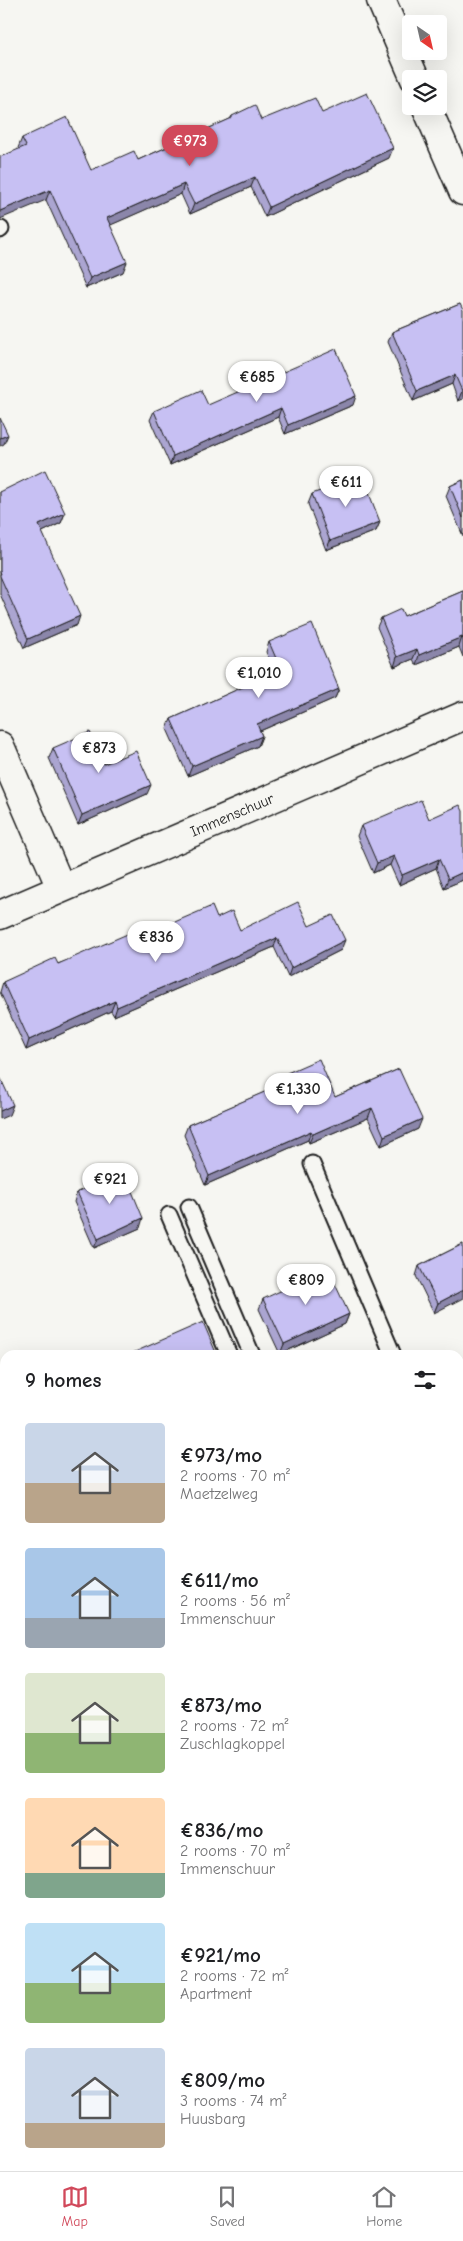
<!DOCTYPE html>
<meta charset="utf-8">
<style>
:root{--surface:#fff;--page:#f6f6f6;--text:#202124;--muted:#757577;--line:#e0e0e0;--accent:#d1495b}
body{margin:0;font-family:"Comic Neue",sans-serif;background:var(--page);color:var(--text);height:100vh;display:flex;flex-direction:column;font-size:19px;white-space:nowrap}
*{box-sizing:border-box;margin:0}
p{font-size:16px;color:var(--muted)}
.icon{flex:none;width:28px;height:28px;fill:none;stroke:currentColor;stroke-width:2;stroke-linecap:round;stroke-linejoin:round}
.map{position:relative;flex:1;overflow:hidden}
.panel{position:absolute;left:0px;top:1350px;width:464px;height:821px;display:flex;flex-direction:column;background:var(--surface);border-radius:15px 15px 0 0;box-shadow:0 5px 20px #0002}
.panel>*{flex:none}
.needle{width:32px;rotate:146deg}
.controls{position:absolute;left:402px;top:15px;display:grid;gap:10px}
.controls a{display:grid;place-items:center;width:45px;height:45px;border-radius:5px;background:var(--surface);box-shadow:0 5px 20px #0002;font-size:25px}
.price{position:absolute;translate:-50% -42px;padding:0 11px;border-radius:18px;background:#fff;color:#222;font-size:16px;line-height:32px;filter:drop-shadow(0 1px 2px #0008)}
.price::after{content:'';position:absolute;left:50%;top:30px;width:15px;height:11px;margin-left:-8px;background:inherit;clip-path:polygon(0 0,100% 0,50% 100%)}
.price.active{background:var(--accent);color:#fff}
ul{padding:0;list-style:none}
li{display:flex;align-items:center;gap:15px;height:125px;padding:0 25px}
li span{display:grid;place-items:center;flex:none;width:140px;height:100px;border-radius:5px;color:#555}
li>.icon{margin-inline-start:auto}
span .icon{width:60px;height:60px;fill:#fffc;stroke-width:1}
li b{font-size:21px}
h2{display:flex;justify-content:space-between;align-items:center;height:60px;padding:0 25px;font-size:21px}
.tab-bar{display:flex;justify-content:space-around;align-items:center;height:70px;border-top:1px solid var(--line);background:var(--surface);font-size:14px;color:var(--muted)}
.tab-bar a{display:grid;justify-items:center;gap:2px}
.tab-bar .active{color:var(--accent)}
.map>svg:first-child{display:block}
</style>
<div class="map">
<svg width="463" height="2171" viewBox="0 0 463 2171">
<rect width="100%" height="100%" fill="#f6f6f2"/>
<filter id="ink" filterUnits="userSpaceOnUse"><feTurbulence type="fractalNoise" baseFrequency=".02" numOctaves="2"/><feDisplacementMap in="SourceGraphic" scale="10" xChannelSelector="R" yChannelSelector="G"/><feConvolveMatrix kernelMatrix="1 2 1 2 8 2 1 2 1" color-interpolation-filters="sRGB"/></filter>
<g filter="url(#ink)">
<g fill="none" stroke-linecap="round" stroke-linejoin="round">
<defs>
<path id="service" d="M0,230l1,-1
M312,1164l81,191
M189,1207l63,148
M169,1215l60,140
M0,1483l5,13
M146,2166l2,5"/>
<path id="minor" d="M381,0l34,79
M426,106l37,85
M0,746l61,142
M0,915l463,-199
M459,1381l4,-2
M0,1581l5,-2
M0,1888l5,13
M459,1914l4,2
M459,1984l4,-1"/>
</defs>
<!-- service casing -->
<use href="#service" stroke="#1c1c1c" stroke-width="19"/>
<!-- minor casing -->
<use href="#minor" stroke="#1c1c1c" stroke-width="31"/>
<!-- service -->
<use href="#service" stroke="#f6f6f2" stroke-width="15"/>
<!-- minor -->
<use href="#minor" stroke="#f6f6f2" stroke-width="28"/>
</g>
<!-- wall -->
<path fill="#aba5d1" stroke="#1c1c1c" d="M322,113l67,45 -124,59 -14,-30 -61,27 -9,-20 -71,31 13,47 -37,16 -40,-88 -28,-52 4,-10 69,32 47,-10 92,-41 2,-3 29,4z
M460,304l3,95 -5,2 -6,-17 -39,17 -25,-59 4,-10z
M208,405h145l-68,29 -7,-17 -108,48 -20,-45 4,-9z
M463,480v56l-17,-40 4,-10z
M0,492l65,21 -4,10 -19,9 35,93 -53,23 -24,-54z
M312,494l68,28 -4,9 -50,19 -18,-46z
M463,591v66l-4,-10 -43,18 -3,-6 -19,8 -17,-40 4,-9 23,-2z
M269,642l70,47 -4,9 -75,33 2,5 -4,10 -70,30 -21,-47 4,-10 104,-46 -9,-21z
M53,748l94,46 -69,31 -29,-67z
M429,819l34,61 -19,8 -8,-20 -37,17 -9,-20 -17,8 -16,-37 4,-10z
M217,918l23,12 69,-4 32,24 -53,27 -14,-30 -160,69 -3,-5 -85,39 -26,-58 3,-10 139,-46z
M399,1069l19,60 -37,17 -13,-28 -59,25 -1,-3 -103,45 -21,-50 4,-10 96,-41 -1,-2 4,-9 48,24z
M77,1192l63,36 -46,20 -20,-46z
M463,1244l-29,69 -18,-37 3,-10z
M263,1299l86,15 -4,10 -65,30 -21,-45z
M5,1381v86l-4,2 -1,-86z
M0,1664l5,4v108l-5,-10z
M352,2166h107l4,5h-108z"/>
<!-- shaded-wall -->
<path fill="#8b86aa" stroke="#1c1c1c" d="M393,148l-4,10 -124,59 4,-10z
M255,177l-4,10 -61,27 4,-10z
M184,184l-3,10 -77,34 3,-10z
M50,190l-4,10 -46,19v-8z
M127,262l-4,10 -37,16 4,-10z
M455,375l-3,9 -39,17 4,-10z
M463,390v9l-5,2 4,-10z
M356,396l-3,9 -68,29 3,-9z
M281,408l-3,9 -108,48 3,-9z
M8,435l-4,9 -4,2v-8z
M65,513l-4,10 -25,12 3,-10z
M380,522l-4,9 -50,19 4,-9z
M80,616l-3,9 -53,23 4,-9z
M462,637l-3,10 -43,18 3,-10z
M417,649l-4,10 -19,8 3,-10z
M339,689l-4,9 -82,36 4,-10z
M262,736l-4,10 -70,30 4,-10z
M151,785l-4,9 -69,31 4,-10z
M394,856l-4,9 -17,8 4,-10z
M439,859l-3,9 -37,17 3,-10z
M463,872v8l-19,8 4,-9z
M277,938l-3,9 -160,69 3,-9z
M345,940l-4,10 -53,27 3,-9z
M115,1001l-4,10 -85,39 3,-10z
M13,1105l-4,10 -9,4v-8z
M372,1108l-4,10 -59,25 4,-9z
M422,1119l-4,10 -37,17 3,-10z
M311,1131l-3,9 -103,45 4,-9z
M143,1218l-3,10 -46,20 4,-9z
M463,1290v8l-29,15 4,-10z
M349,1314l-4,10 -65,30 4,-10z
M5,1458v9l-4,2 3,-10z
M463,1652v9l-4,1v-8z
M463,1854l-4,10v-8z
M5,2059v9l-5,1v-8z
M228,2166h10l-11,5h-11z"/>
<!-- building -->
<path fill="#c7c0f3" stroke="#1c1c1c" d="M367,93l26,55 -124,59 -14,-30 -61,27 -10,-20 -77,34 20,44 -37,16 -40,-88 -50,21v-54l26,-11 -4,-8 45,-21 24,53 43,-19 4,9 94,-42v-2l23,-11 6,15 54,-22 7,15z
M460,304l3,6v80l-1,1 -7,-16 -38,16 -25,-59z
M336,349l20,47 -68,29 -7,-17 -108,48 -19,-45 47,-21 7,15z
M0,418l8,17 -8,3z
M45,470l20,43 -26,12 41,91 -52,23 -28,-63v-2h1l-1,-3v-79z
M362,475l18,47 -50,19 -18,-47z
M463,480v38l-13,-32z
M463,591v48l-1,-2 -43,18 -2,-6 -20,8 -16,-39 20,-9 3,7z
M312,624l27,65 -82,35 5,12 -70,30 -21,-47 110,-49 -12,-28z
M90,732l14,32 32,-13 15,34 -69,30 -29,-67z
M421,800l8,19 31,-14 3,6v61l-15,7 -9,-20 -37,16 -8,-19 -17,7 -16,-37z
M298,902l11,24 24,-11 12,25 -54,28 -14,-30 -160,69 -2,-6 -86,39 -26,-58 52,-24 3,6 81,-35 3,7 70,-30 5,12 15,-7 8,19z
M319,1059l16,38 64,-28 23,50 -38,17 -12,-28 -59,26 -2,-3 -102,45 -21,-51 102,-44 -3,-8z
M0,1077l13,28 -13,6z
M124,1172l19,46 -45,21 -21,-47z
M463,1244v46l-25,13 -19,-37z
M328,1269l21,45 -65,30 -21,-45z
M203,1322l14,33h-89z
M77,1351l1,4h-11z
M5,1381v77l-1,1 -4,-10v-66z
M459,1593l1,3 3,-1v57l-4,2z
M3,1663l2,5v94l-5,-9v-89z
M459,1846l4,8 -4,2z
M3,2013l2,5v41l-5,2v-46z
M463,2104v67h-101l-2,-5h99v-60z
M52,2166h17l2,5h-33z
M159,2166h69l-12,5h-60z"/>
</g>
<g text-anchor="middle" stroke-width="4.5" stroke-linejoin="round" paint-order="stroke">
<!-- street labels -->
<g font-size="15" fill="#1c1c1c" stroke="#f6f6f2">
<text transform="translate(232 815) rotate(-23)" y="5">Immenschuur</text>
</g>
</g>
</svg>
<div class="controls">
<a><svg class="needle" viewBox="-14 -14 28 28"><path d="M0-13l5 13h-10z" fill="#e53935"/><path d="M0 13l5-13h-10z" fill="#757577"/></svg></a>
<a><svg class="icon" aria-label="layers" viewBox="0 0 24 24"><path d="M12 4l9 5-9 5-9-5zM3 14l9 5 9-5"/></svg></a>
</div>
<b class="price active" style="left:190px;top:167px">€973</b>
<b class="price" style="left:257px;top:403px">€685</b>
<b class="price" style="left:346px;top:508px">€611</b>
<b class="price" style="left:259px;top:699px">€1,010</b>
<b class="price" style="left:99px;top:774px">€873</b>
<b class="price" style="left:156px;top:963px">€836</b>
<b class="price" style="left:298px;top:1115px">€1,330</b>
<b class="price" style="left:110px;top:1205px">€921</b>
<b class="price" style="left:306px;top:1306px">€809</b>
<section class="panel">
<h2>9 homes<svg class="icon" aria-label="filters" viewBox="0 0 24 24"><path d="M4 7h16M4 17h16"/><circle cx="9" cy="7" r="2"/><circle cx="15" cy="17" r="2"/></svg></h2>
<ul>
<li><span style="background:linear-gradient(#c9d6e8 60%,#b9a48a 0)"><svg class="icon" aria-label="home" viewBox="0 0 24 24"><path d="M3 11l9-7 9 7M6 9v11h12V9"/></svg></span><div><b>€973/mo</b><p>2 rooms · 70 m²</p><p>Maetzelweg</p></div></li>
<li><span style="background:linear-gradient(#a9c7e8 70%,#9aa5b1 0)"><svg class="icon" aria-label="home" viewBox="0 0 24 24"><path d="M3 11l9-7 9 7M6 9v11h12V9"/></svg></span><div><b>€611/mo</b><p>2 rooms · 56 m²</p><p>Immenschuur</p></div></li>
<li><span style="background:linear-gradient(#dfe7d0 60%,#8fb573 0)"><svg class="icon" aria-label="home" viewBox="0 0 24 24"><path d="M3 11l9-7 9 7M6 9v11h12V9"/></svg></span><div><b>€873/mo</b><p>2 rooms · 72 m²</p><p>Zuschlagkoppel</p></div></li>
<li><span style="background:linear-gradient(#ffd9b3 75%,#7fa58c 0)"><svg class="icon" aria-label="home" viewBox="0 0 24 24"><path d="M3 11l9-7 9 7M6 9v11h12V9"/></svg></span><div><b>€836/mo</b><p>2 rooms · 70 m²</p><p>Immenschuur</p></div></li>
<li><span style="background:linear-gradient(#bfe0f5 60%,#8fb573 0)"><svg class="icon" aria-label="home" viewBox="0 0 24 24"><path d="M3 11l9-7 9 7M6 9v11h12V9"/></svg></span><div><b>€921/mo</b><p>2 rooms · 72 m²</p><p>Apartment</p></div></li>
<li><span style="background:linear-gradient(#c9d6e8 75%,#b9a48a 0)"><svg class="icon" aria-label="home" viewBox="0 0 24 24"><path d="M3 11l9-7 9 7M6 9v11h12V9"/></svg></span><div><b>€809/mo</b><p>3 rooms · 74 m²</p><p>Huusbarg</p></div></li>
</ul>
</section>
</div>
<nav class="tab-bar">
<a class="active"><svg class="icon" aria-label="map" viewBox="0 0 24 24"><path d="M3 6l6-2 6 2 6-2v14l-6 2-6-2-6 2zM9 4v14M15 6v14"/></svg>Map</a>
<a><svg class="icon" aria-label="saved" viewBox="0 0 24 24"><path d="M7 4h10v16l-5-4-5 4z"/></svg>Saved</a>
<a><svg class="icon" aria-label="home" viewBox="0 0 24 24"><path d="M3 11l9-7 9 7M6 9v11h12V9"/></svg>Home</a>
</nav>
